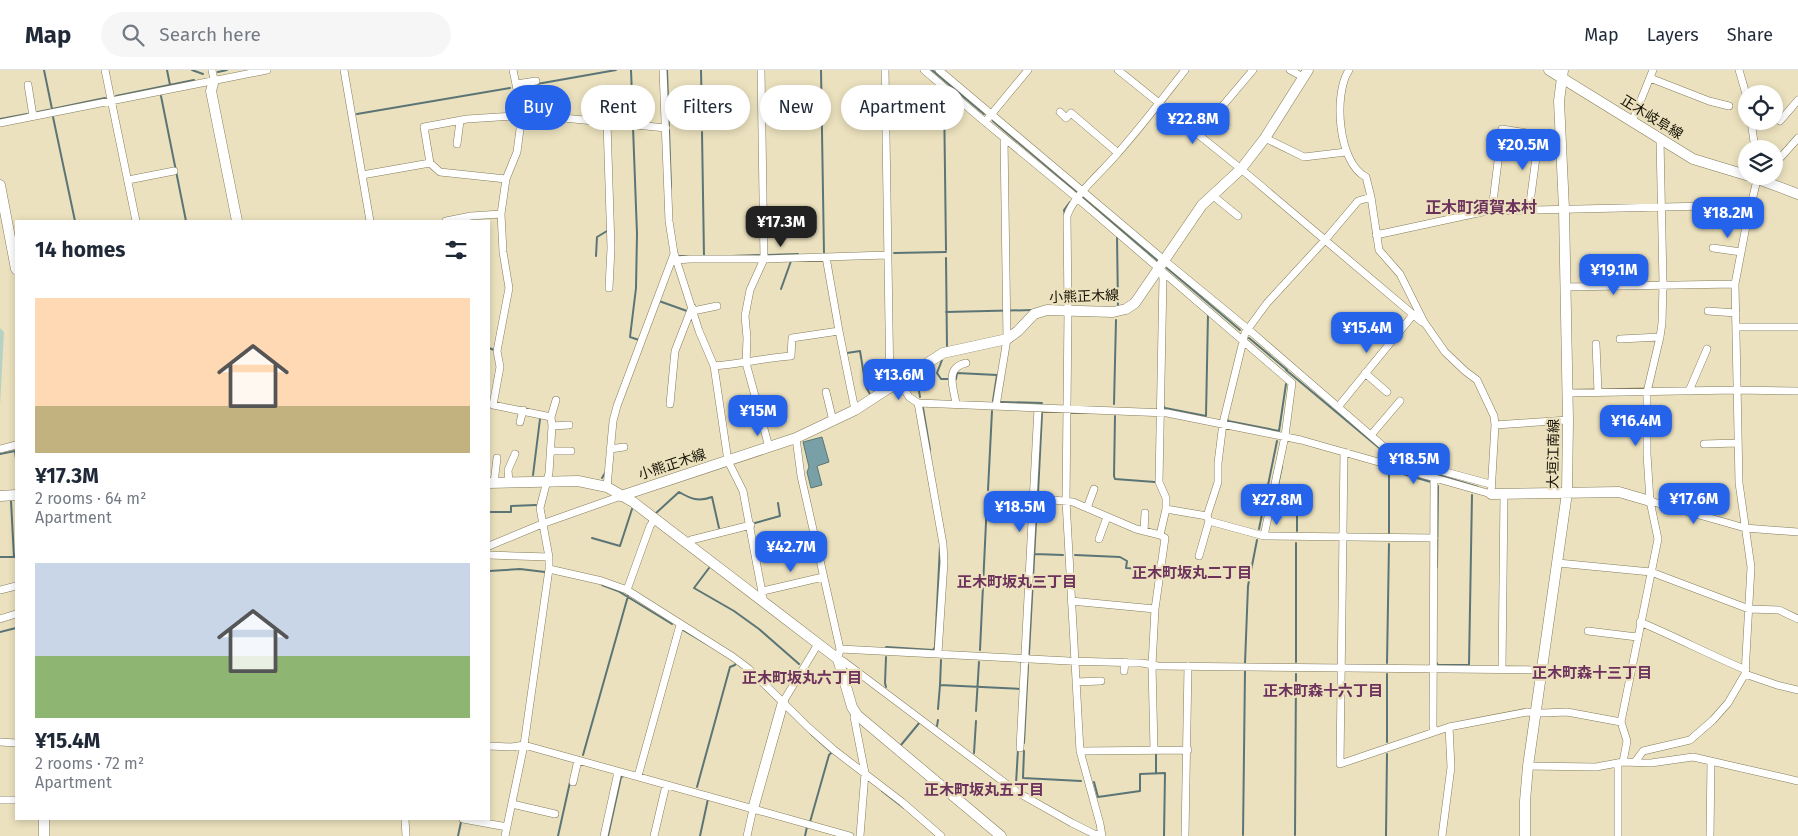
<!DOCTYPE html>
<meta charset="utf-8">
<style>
:root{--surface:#fff;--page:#f6f6f7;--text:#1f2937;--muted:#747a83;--line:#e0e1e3;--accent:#2563eb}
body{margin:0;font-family:"Fira Sans","Noto Sans JP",sans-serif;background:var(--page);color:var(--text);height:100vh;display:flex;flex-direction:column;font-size:19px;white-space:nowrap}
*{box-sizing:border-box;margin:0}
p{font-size:16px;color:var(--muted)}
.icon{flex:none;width:28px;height:28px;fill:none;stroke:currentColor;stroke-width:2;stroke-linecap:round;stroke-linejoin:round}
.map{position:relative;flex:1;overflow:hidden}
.drawer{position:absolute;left:15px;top:150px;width:475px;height:600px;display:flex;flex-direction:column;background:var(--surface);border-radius:0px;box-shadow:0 2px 8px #0003}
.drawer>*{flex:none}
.hud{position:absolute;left:505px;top:15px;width:475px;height:45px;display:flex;gap:10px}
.tools{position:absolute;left:1738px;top:15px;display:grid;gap:10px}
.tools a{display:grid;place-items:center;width:45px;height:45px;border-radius:50%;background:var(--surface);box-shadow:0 2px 8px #0003;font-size:25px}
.price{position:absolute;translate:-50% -42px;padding:0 11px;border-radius:10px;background:var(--accent);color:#fff;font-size:16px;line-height:32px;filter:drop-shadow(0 1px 2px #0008)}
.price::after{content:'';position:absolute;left:50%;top:30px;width:15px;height:11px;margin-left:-8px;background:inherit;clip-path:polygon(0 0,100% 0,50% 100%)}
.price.selected{background:#222;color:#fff}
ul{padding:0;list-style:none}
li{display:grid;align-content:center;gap:10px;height:265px;padding:0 20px}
li span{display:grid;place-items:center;height:155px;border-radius:0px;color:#555}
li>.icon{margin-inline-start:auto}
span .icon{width:90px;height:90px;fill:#fffc;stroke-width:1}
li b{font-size:21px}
h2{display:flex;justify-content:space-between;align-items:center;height:60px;padding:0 20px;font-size:21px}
.chip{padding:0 18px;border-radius:22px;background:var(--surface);box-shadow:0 2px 8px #0003;font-size:18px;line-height:45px}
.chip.selected{background:var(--accent);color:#fff}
header{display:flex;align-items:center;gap:30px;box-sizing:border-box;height:70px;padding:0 25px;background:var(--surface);border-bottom:1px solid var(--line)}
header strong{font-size:24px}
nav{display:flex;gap:28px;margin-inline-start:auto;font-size:18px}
.search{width:350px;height:45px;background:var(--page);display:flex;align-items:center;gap:12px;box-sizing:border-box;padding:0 18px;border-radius:28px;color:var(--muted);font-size:19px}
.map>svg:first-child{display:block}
</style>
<header>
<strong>Map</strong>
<div class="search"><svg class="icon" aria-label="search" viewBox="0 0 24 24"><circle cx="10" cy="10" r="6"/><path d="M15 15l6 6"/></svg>Search here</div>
<nav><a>Map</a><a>Layers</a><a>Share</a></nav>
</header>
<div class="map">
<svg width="1798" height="766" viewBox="0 0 1798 766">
<rect width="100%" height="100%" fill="#ebe1be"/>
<!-- green -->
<path fill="#b7d2c4" d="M0,258l4,4 -4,74z"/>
<!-- water -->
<path fill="#79a0a6" stroke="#5b7576" d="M822,367l7,25 -12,4 5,19 -11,3 -4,-16 2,-5 -6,-25z"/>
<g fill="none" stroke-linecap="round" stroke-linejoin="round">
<!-- stream -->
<path stroke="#5b7576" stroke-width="2" d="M44,0l8,39
M167,0l3,15
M192,0l11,4
M631,0l2,52
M667,0l4,118
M701,0l1,52
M821,0l3,184
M932,0l52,44
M218,2l9,-2
M537,14l79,-14
M944,24l2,156
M116,26l78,-16
M161,26l25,125
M38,42l67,-14
M357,44l153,-26
M53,47l22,104
M0,49l27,-5
M993,51l85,72
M608,57h10
M633,57l4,107 -1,54 -6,49 9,3
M702,62l2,124
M1082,127l75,63
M1065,145l-1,-5 6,-8
M1117,166l1,70
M894,183l52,-1
M768,185l30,-1
M596,186l1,-19 10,-6
M678,186h11
M731,186l28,-1
M946,188l1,90
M1167,198l73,62
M781,219l10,-28
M659,231l28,10
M946,242l87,-2
M1249,268l38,32
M489,278l5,2
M847,283l13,-2 6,36 5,9
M942,290l-5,13 4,6h8
M1286,300l110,92 82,25
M917,309l3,18
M954,309h2l1,-6 40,2 -4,26
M1001,332l41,1
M1114,334l2,-84
M1163,336l2,2 41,8 2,-102
M923,338l7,42
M1115,346l-1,60 1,3 40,3
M1227,348l1,3 51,10 7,-47
M0,384l15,-3 1,8
M1282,396l-5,24h20v41
M533,405l7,-56
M602,408l3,-5
M988,420l4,-79
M1038,423l4,-79
M11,431l3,56 2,-1
M489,442h22v-6l25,-1
M655,444l24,-22c12,7 19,10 33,5l7,31
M755,453l25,-7 -2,-13
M1259,459l18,-88
M1389,463v-63l42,12
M592,468l28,8 12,-37
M1035,484l28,1
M1075,485l45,2 7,4 -1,7 31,2
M0,487h14
M1437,497l1,-81
M709,498l-15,20 40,23 25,18 40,35
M489,501l31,-2 25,3
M602,515l16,6 54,33
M683,560l27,16
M0,562l16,-4
M886,577l47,3 2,-3 5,-101
M980,580l7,-149
M1029,584l8,-151
M886,587l-1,26 1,4
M941,590l-1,25 81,4
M1296,592v-119
M1436,592l2,3h31l3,-170
M1245,593l3,-77 9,-46
M1387,593l2,-119
M938,639l2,-24
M976,641l3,-49
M937,656l1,-6
M811,664l19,17
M1387,672v-68
M1024,673l4,-78
M901,675l19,-23
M1024,681l-1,27 58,3
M974,683l2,-32
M583,685l45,-159
M1156,704v-20
M1094,712l4,15 42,-6v-17l25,-1 -1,63
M1016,714l2,-35
M697,717l33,-120 5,-2 1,-3
M882,721l22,17
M810,752l19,-67 3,-3
M1243,765l2,-164
M1295,765l1,-161
M458,766l3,-14
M558,766l12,-54
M608,766l13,-59 3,-1
M700,766l8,-37
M805,766l2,-9
M1386,766l1,-82"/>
<defs>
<path id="street" d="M105,0l31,151
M212,0l2,10
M344,0l26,151
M663,0l6,151 5,32 25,78 15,35 14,95 15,30 21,112
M761,0l3,189 -14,31 -5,26 2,22 -1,25 23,84
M885,0l5,319
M924,0l61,52 43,-52
M939,0l225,190 84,69 150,130 92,25
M1118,0l123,99 181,153
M1290,0l13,7
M1739,0l7,24
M1650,8l59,23 20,5
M516,14l20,-3
M28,15l5,31
M1060,42l6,6 5,-5 47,40
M1751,51l4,28
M1780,51l18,-21
M607,52l4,126 -2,40
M985,52l92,76 215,185 -7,53 -21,100
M1632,52l21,-52
M0,53l267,-53
M1198,65l55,-65
M1265,68l39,19 42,-5
M457,74l3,-23
M1781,87l17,-19
M430,93l-6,-36 43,-8 49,-3 6,-2 144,14
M362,105l68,-12 10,9 66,7
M128,110l46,-9
M1212,125l26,21
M1492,140l10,-81 37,6 21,1
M1529,140l10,-75
M446,151l25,-5 30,-2
M1376,165l111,-24 220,-5 7,5 33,10
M1713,178l28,4
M676,190l14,-1h74l123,-4
M1565,217l170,-3
M693,241l24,-5
M1708,241l28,2
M1736,257h62
M839,261l16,79
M1620,269l40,-2
M1596,274l2,48
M714,296c26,-2 51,-8 77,-10l1,-18 47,-7 -13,-74
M1365,303l22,19
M900,312l9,15 9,6 249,10 134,27 190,54 4,-69 -1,-9 -17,-36 -12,-9 -20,-19 -21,-30 -24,-48 -21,-24 -8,-53 -5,-20c-28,-14 -33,-83 -17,-107
M1689,321l18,-42
M826,322l7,29
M1567,323l169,-3 62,1
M918,333l25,141 1,18 -6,91
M670,334l5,-53 17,-44
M956,334c-2,-16 -12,-36 10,-41
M996,336l11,-67 -3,-201
M1338,337l75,-92
M551,347l5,-17
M520,352l3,-12
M1495,355l73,-5
M552,356l17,-1
M1371,365l29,-34
M796,368l5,38 39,173 -2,10 5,2 174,131 55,31 22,11 8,2
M1704,374l33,-1
M0,379l16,-4
M610,379l14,-2
M551,381h20
M1344,382l-4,312 109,-37 78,-15 16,1 24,-1 54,10
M1434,409l-1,247 1,6
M509,412l-1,-12 7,-16
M494,413l3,-25
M607,417l6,-66 4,-15 57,-152
M1033,428l40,4 63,27 24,6
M1650,431l95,27 53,4
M1087,438l7,-19
M1166,439l41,7
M1209,451l55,15 170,2
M1144,461l1,-18
M1099,469l8,-22
M686,473l5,-3 60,-15
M489,476l53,-22 79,-28
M489,485l60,2
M1199,486l10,-35 -2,-5 11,-34v-19l5,-40 22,-90 22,-30 58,-63 33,-39 13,-4
M1558,493l93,9 98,37 30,1 19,9
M549,499l53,12 25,9 106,67 16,12 60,59 25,22 68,52 39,34
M0,520l16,-4
M627,520l23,-64 5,-7
M763,521l60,-14
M1071,531l84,8
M0,549l16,-5
M1640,552c36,15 70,33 106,48
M1588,561l49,6
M840,579l229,12 73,2 16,3 384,4
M1502,599l2,-175
M1124,601l1,-9
M1745,604l32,11 21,5
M1076,612l25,-1
M783,632l35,-58
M857,645l-3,2 11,56 -5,63
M0,672l16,1
M489,676l23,1 12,-2 326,91
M1020,678l18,-340
M1154,680l-2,-85 3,-56 10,-71 -5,-3 6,-26v-11l-7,-16 4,-205 -4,-7
M1080,681l108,-1
M1623,692l4,-21 -6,-19 37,-183 -8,-38 -3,-47v-62l13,-55 2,-14 1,-39 -3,-145
M1635,692l8,-11 47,-11 23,-20 15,-17 17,-29 6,-107 -12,-84 -4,-199 12,-63 11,-45
M1528,696l68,1 27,-5 28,1 42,-6 105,24
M638,706l42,-151
M573,712l5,-22
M0,730h16
M512,734l43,10
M405,749l1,17
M463,749l44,8
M505,766l19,-91 25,-176v-12l-9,-49 9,-35 3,-47 -1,-9 -58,-12 7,-38 -3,-16 12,-63 -6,-36 -2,-38 5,-35 11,-27 5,-38 -9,-44
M604,766l14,-64
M654,766l12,-51
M747,766l6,-27
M1102,766l-2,-12 -20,-73 -14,-250 2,-190 -1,-95c7,-21 35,-44 50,-62 24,-27 46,-56 68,-84
M1185,766l3,-170
M1442,766l9,-69 -2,-40
M1618,766v-73
M1710,766l1,-75"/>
<path id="secondary" d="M1549,0l144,89 53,16
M214,10l-3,11 26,130
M1750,106l48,18
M0,115l16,84
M489,413l89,-2 29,6 26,15 205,157 14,48 5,8 144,121
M1491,424l128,-2 31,9
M0,426l16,-1
M621,426l175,-58 59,-28 88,-57 64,-14 11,-8 16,-17 13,-4 66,2 13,-3 9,-6 67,-98 39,-36 24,-31 43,-68
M753,739l30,-107
M44,766v-17
M1525,766v-35l3,-35 39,-273 1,-73 -4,-211 -5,-108 4,-31"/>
</defs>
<!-- street casing -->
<use href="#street" stroke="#857c5b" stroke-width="8"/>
<!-- secondary casing -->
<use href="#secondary" stroke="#857c5b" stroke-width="11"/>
<!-- street -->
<use href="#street" stroke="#fff" stroke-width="7"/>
<!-- secondary -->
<use href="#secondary" stroke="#fff" stroke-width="10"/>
</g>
<g text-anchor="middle" stroke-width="4.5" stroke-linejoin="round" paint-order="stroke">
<!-- street labels -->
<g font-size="14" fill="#151105" stroke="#ebe1be">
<text transform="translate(1652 47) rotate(32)" y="5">正木岐阜線</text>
<text transform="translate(1084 226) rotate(-2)" y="5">小熊正木線</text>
<text transform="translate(1553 384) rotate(-89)" y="5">大垣江南線</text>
<text transform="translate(672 394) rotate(-18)" y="5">小熊正木線</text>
</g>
<!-- neighbourhood labels -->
<g font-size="15" font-weight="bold" fill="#6d325c" stroke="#ebe1be">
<text x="1192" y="508">正木町坂丸二丁目</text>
<text x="1017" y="517">正木町坂丸三丁目</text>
<text x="1592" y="608">正木町森十三丁目</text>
<text x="802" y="613">正木町坂丸六丁目</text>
<text x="1323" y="626">正木町森十六丁目</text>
<text x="984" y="725">正木町坂丸五丁目</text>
</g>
<!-- quarter labels -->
<g font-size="16" font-weight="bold" fill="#6d325c" stroke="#ebe1be">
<text x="1481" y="143">正木町須賀本村</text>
</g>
</g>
</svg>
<div class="tools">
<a><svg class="icon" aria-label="locate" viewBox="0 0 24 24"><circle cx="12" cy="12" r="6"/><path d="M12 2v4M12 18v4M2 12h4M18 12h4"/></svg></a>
<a><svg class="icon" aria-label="layers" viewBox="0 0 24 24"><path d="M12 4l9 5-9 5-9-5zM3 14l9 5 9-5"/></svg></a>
</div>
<b class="price" style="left:1193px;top:75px">¥22.8M</b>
<b class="price" style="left:1523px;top:101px">¥20.5M</b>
<b class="price" style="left:1728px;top:169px">¥18.2M</b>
<b class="price selected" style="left:781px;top:178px">¥17.3M</b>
<b class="price" style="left:1614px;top:226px">¥19.1M</b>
<b class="price" style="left:1367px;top:284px">¥15.4M</b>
<b class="price" style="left:899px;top:331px">¥13.6M</b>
<b class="price" style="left:758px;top:367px">¥15M</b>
<b class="price" style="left:1636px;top:377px">¥16.4M</b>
<b class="price" style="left:1414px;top:415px">¥18.5M</b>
<b class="price" style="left:1694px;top:455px">¥17.6M</b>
<b class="price" style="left:1277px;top:456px">¥27.8M</b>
<b class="price" style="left:1020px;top:463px">¥18.5M</b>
<b class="price" style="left:791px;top:503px">¥42.7M</b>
<div class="hud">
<a class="chip selected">Buy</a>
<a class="chip">Rent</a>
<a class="chip">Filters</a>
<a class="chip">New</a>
<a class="chip">Apartment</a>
</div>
<section class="drawer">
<h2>14 homes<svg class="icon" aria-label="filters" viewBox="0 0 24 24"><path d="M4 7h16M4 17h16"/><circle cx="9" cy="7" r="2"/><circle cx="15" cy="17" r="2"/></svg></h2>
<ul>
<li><span style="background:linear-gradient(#ffd9b3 70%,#c2b280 0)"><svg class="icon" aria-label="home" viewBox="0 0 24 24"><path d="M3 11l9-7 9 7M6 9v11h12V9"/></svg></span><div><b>¥17.3M</b><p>2 rooms · 64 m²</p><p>Apartment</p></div></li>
<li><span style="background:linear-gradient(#c9d6e8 60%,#8fb573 0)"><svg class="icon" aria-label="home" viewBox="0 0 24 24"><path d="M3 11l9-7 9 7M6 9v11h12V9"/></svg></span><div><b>¥15.4M</b><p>2 rooms · 72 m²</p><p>Apartment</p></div></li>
</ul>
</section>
</div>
